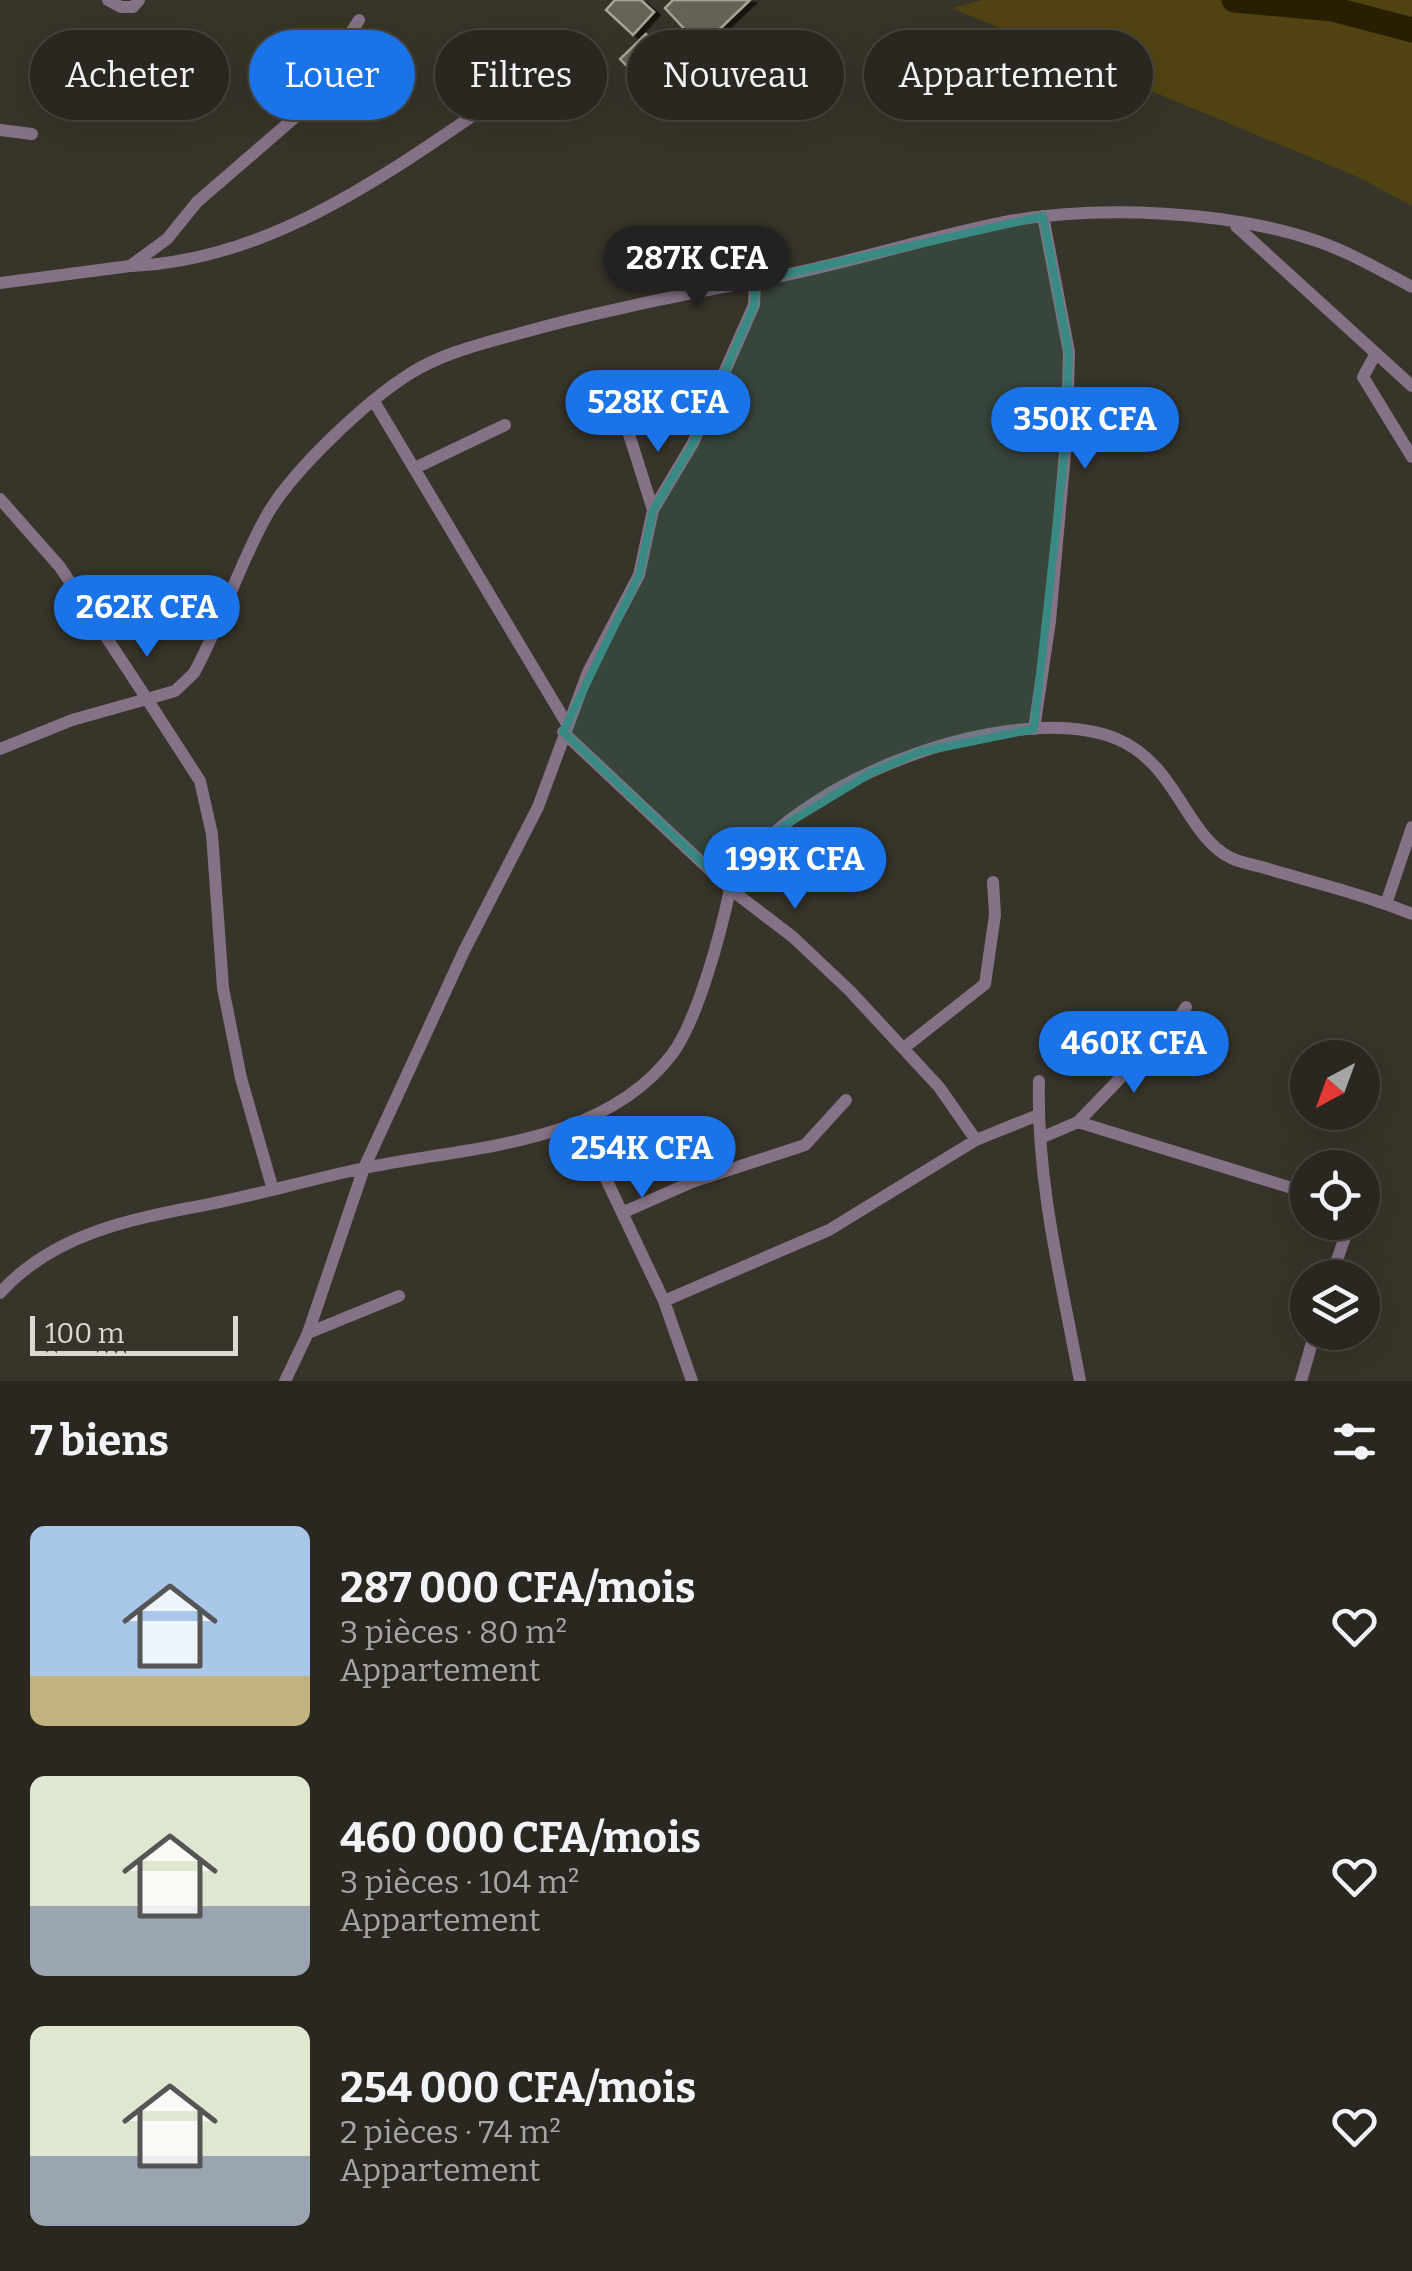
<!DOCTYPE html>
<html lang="fr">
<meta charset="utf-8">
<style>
:root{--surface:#29271f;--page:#35332c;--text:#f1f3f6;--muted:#a5a5a4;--line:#45443d;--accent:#1a73e8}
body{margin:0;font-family:Bitter,serif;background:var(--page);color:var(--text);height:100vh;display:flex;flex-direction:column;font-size:38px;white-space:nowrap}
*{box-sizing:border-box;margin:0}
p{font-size:32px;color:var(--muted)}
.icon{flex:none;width:55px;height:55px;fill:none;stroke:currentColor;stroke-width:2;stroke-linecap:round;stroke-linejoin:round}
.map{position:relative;height:1381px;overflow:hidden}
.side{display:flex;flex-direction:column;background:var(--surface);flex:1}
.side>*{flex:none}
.hud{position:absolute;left:30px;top:30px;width:1352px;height:90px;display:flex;gap:20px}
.needle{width:65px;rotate:221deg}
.tools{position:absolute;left:1290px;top:1040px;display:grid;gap:20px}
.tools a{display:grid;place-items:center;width:90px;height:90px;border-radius:50%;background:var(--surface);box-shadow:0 10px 40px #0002,0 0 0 2px var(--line);font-size:50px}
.scale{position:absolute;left:30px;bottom:25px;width:208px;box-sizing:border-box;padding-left:10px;border:5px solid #dbd9d2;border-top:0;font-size:28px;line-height:35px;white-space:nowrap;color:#dbd9d2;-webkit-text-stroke:8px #373429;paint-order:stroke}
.price{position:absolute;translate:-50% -85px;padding:0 22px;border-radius:35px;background:var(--accent);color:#fff;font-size:32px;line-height:65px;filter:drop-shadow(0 2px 5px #0008)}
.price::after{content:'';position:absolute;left:50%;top:60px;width:30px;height:22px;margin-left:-15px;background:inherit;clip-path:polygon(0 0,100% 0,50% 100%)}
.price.on{background:#222;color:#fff}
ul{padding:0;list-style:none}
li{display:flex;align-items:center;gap:30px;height:250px;padding:0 30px}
li span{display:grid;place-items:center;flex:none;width:280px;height:200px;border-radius:15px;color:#555}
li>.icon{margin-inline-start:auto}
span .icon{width:120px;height:120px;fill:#fffc;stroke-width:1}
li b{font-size:42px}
h2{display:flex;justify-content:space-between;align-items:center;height:120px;padding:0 30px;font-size:42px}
.chip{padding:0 35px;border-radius:45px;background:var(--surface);box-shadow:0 10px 40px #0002,0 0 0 2px var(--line);font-size:35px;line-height:90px}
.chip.on{background:var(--accent);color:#fff}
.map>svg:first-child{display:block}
</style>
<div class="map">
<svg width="1412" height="1381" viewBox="0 0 1412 1381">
<defs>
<filter id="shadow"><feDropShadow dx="5.5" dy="3" stdDeviation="0" flood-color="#0009"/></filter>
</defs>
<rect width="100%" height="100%" fill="#373429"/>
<!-- green -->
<path fill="#524412" d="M982,0h430v206l-54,-29 -406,-169z"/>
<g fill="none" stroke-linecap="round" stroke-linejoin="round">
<!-- river -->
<path stroke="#281f00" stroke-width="25" d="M1234,0l98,9 80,21"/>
</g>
<!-- building -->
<path fill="#686458" stroke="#a7a496" stroke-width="2.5" filter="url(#shadow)" d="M615,0h26l13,12 -21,23 -27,-25z
M673,0h77l-49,47 -36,-39z
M646,34l34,35 -26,25 -34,-35z"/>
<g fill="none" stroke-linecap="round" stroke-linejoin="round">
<!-- street -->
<path stroke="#867287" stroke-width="12" d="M108,0l13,7h12l6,-7
M0,130l32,4
M1236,226l176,160
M132,266c146,-6 270,-103 387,-182
M0,283l130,-17 37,-27 30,-37 103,-89 59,-93
M1376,353l-13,24 49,80
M375,403l192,321
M622,412l31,98
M417,467l88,-42
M0,499l60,68 87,132 -75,21 -72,29
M1034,729l16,-108 17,-190 2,-79 -26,-136
M563,732l167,157 63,48 57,54 89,96 37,53
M1386,904l26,-77
M905,1047l80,-63 10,-69 -2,-33
M1039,1081c-3,99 23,203 41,300
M579,1122l85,179 28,80
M1078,1122l230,71
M1043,1137l35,-15 51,-53 28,-17 29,-45
M1362,1185l2,-5
M273,1190l-32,-112 -18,-90 -11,-154 -12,-53 -53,-82 28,-8 19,-18c28,-51 44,-107 73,-158 26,-45 99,-114 144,-142 32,-20 70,-29 106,-39 81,-23 161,-38 243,-54 85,-15 166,-43 250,-59 90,-16 220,-10 307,20 32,11 65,30 95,46
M624,1212l68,-30 113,-37 41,-45
M1331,1278l19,-56
M0,1293c53,-59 130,-74 205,-88 52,-10 103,-25 155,-36 104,-23 242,-21 313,-116 25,-35 48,-120 57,-164 47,-104 282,-193 387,-150 60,25 68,96 114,119 13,6 30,8 44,13 45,13 93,25 137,43
M664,1301l165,-71 147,-90 62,-25
M308,1333l91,-37
M285,1381l23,-48 56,-165 100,-217 74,-144 50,-135 51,-97 14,-65 40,-67 61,-138 1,-24
M1301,1381l14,-49"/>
</g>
<!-- marked area -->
<path fill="#388a82" fill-opacity="0.2" stroke="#388a82" stroke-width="8" stroke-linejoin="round" d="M1043,216l26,136 -2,79 -33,298 -114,23 -49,21 -86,52 -55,64 -167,-157 76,-157 14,-65 40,-67 61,-138 1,-24z"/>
</svg>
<div class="tools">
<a><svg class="needle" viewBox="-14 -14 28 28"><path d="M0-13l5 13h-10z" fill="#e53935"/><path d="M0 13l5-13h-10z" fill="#a5a5a4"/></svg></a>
<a><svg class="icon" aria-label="locate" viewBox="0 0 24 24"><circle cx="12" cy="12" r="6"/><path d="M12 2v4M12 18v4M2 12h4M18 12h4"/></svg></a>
<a><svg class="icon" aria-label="layers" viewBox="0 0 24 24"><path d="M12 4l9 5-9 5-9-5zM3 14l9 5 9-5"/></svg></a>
</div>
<div class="scale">100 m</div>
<b class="price on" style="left:697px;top:311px">287K CFA</b>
<b class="price" style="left:658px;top:455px">528K CFA</b>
<b class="price" style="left:1085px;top:472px">350K CFA</b>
<b class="price" style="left:147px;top:660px">262K CFA</b>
<b class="price" style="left:795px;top:912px">199K CFA</b>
<b class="price" style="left:1134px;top:1096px">460K CFA</b>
<b class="price" style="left:642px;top:1201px">254K CFA</b>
<div class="hud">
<a class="chip">Acheter</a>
<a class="chip on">Louer</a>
<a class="chip">Filtres</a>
<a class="chip">Nouveau</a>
<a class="chip">Appartement</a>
</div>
</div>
<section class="side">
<h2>7 biens<svg class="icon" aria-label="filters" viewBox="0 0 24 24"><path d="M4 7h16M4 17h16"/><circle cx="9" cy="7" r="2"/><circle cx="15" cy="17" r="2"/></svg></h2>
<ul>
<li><span style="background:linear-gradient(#a9c7e8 75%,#c2b280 0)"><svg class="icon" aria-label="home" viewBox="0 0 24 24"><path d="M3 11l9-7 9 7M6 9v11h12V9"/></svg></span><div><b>287 000 CFA/mois</b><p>3 pièces · 80 m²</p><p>Appartement</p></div><svg class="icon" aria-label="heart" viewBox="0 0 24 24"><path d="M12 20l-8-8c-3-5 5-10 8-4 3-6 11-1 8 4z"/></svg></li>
<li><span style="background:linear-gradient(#dfe7d0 65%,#9aa5b1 0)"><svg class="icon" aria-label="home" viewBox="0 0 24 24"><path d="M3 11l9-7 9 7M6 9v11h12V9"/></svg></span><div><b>460 000 CFA/mois</b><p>3 pièces · 104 m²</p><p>Appartement</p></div><svg class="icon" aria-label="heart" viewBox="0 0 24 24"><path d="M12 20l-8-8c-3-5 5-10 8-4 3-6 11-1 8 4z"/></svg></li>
<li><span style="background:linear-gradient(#dfe7d0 65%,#9aa5b1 0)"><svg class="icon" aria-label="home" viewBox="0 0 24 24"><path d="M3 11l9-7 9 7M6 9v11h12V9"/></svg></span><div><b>254 000 CFA/mois</b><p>2 pièces · 74 m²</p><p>Appartement</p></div><svg class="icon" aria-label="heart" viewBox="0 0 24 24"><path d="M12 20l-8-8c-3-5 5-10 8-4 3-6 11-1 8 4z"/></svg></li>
</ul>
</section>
